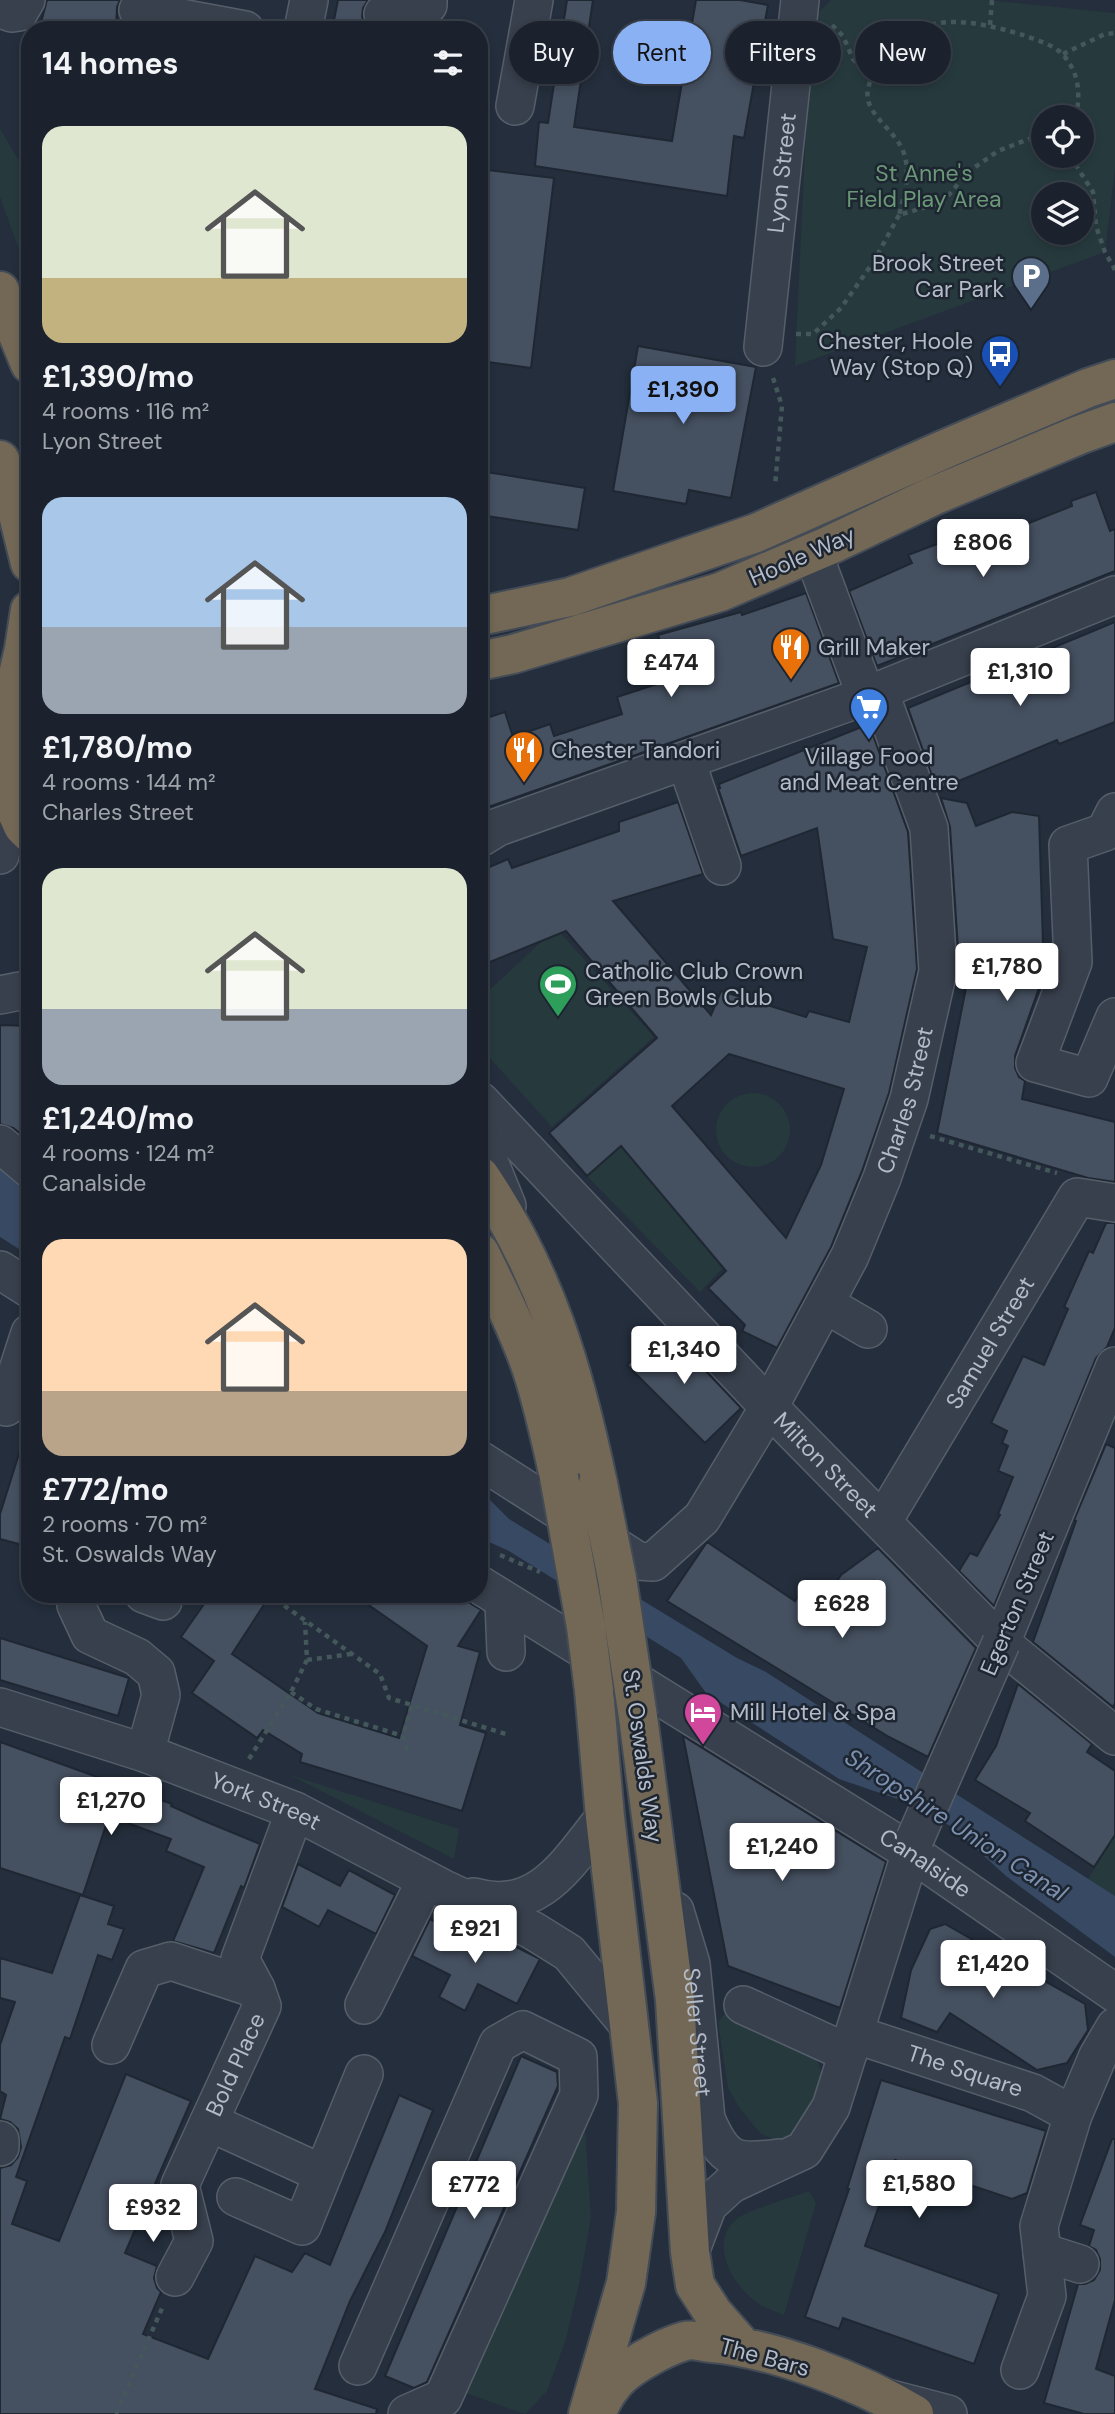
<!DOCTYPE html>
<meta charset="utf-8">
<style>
:root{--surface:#1b222d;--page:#282f39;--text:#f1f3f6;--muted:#a0a4aa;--line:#393f49;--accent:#8bb1f5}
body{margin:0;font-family:"DM Sans",sans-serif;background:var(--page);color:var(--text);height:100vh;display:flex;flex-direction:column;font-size:26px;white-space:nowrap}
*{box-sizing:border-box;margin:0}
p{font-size:23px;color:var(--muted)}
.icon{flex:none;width:38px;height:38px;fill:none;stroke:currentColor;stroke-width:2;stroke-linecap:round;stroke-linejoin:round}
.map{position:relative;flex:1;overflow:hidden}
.side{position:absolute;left:21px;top:21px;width:467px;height:1582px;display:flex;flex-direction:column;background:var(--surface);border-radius:28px;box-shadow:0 4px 10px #0003,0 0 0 2px var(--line)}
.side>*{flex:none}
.hud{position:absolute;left:509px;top:21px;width:500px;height:63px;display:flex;gap:14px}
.controls{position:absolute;left:1031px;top:105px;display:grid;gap:14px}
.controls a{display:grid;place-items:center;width:63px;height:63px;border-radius:50%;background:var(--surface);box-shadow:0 4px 10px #0003,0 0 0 2px var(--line);font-size:35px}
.price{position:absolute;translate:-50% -60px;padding:0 16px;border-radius:7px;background:#fff;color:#222;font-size:23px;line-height:46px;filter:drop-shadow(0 2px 4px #0008)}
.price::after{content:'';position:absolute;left:50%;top:42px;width:21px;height:16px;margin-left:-10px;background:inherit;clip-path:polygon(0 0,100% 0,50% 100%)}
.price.current{background:var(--accent);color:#111}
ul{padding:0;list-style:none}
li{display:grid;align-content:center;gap:14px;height:371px;padding:0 21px}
li span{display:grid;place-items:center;height:217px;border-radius:21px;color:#555}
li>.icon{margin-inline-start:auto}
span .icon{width:126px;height:126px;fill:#fffc;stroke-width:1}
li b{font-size:30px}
h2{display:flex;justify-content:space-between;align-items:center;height:84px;padding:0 21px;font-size:30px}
.chip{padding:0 24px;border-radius:32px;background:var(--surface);box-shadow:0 4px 10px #0003,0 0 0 2px var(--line);font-size:24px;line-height:63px}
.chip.current{background:var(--accent);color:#111}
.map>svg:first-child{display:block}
</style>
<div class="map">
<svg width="1115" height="2414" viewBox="0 0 1115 2414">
<rect width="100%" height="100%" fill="#242e3c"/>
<!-- green -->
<path fill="#263a3d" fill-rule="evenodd" d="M831,0h155l129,13v155l-10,84 -310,114 16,-346zM1043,117h39v39h-39zM1043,194h39v39h-39z
M0,129l30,50v101l-30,-83z
M556,928l98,109 -102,90 -72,-80v-48z
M716 1130a37 37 0 1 1 74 0a37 37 0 1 1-74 0Z
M621,1146l102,122 -23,24 -113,-116z
M290,1775l169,54 -5,30z
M1115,1835v61l-27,-17z
M729,2009l86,46 8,22 -25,63 -16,2 -21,-8 -21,-25 -12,-21 -10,-66z
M584,2114l7,104 -12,66 -13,55 -19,52 -22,23 -62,-22z
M809,2191l7,12 -32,112c-10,-4 -21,-7 -29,-14 -24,-17 -47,-60 -17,-83 11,-8 55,-21 71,-27z"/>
<!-- water -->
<path fill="#384963" d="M0,1161l30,21v74l-30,-19z
M480,1490l29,29 228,139 29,14 349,224v61l-109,-81 -54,-49 -40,-23 -73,-25 -133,-86 -25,-35 -174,-108 -27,-12z"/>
<!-- building -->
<path fill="#455060" stroke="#1f2733" stroke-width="2" fill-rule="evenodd" d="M47,0h73l-3,7 -1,23h-77z
M338,0h30l-5,8 -1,9 8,13h-38z
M567,0h26l-19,127 98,14 24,-141h44l28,5 -24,133 -10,-2 -7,60 -192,-30 4,-44 9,1z
M480,169l74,9 -23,190 -51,-7z
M638,346l118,21 -25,131 -42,-8 -3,14 -73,-13z
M480,471l105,17 -7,42 -98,-15z
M1096,492l14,39 5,-2v42l-238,95 -28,-75 63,-28 -4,-8 29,-11 27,-11 5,14 103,-41 -1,-5z
M806,593l33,90 -359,127v-90l25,-8 8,25 37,-13 4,12 68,-22 -5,-17 55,-18 -14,-44 83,-23 1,3z
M1115,622v100l-56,22 -2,-4 -120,50 -29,-82z
M869,724l39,108 9,137 -28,124 -27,78 -31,76 -54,101 -35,-17 3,-6 -37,-37 18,-17 -105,-125 -34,30 -38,-43 108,-95 -91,-107 -86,35v-95l28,-12 4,9 107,-37v-9l59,-20 25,72 -90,27 98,114 10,-24 85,26 3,-6 40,11 18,-75 -34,-8 -16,-111 -76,28 -23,-68h2l-1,-4zM729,1054l115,35 -23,76 -35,73 -114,-132z
M941,798l26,5 9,23 36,-14 27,4 5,158 -29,82v12l4,9 6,4 -3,18 93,23v60l-27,-4 -151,-45 36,-180 -15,-4 -8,-122z
M0,1025l30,1v115l-17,-13 -13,-4z
M1106,1223h9v105l-8,19 -11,11 -102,248 -35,-35 11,-18 7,3 23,-41 -2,-1 15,-37 -15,-6 10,-25 -6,-3 5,-12 -16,-8 32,-67 21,9 24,-56 -4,-2 25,-56 4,2z
M665,1328l76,80 -36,35 -78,-78z
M24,1438h6v109l-30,-8v-25z
M1106,1444l9,4v255l-2,4 -80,-65 43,-121 -2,-1z
M707,1542l88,59 7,-10 20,12 19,-28 37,-27 98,100 -48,109 -39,-20 -222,-136z
M211,1594h60l-39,60 86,59 81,25 28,-92 -74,-52h102l26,16 -23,36 22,6 -20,73 26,8 -24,78 -162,-49 2,-8 -39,-24 -6,8 -65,-45 22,-32 -33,-24z
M0,1638l129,40 -11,38 -118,-36z
M1018,1684l74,60 -5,8 28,19v64l-21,32 -69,-46 5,-8 -55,-33 21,-34z
M683,1736l203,126 -46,146 -112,-42z
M0,1742l172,62 -1,2 31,14 58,24 -16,44 -3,-2 -27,67 -41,-12 31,-74 -38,-16 5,-12 -62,-23 -26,79 -83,-27z
M298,1864l42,22 9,-16 46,25 -19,39 -48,-24 -9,17 -37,-20z
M80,1895l34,11 -6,18 16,5 -12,31 -14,-5 -28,84 -5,-2 -49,140 11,4 -15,43 47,17 67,-167 65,27 -66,152 32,13 -3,12 3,10 4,4 -18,42 65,25 47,-103 37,16 13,-19 25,12 69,-170 34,15 -48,122 -35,69 -35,88 62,20 -1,5h-376v-246l11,-3 7,-8 3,-10 -3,-18 -8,-7 -10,-3 6,-24 -6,-4v-46l15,-43 -15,-4v-40l52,15z
M430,1919l59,30 7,-12 44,22 -23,45 -39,-20 -13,27 -26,-14 11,-22 -38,-19z
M945,1924l140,80 3,26 -21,33 -30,7 -87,-57 -13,19 -36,-14 10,-48 19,-41z
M521,2056l36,16 1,14 -131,296 -13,6 -29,-12z
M881,2080l165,51 -19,62 -15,6 -117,-39 -30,86 134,48 -25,70 -131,-46 -4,11 -34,-12 44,-128h-2z
M1112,2139h3v161l-19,69 19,7v38h-31l-40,-11 34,-119h7l9,-4 6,-10v-11l-4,-9 -7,-4 5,-16 -14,-5z"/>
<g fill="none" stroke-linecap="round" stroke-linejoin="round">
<defs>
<g id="minor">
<path d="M0,9l12,4 7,-1 7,-12"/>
<path d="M138,10l107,20"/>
<path d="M383,14l45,-9v-5"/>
<path d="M303,30l6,-30"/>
<path d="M515,106l19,-106"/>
<path id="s1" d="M763,347l37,-347"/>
<path d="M813,553l53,143"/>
<path d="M686,761l36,105"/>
<path d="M1115,812l-10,20 -37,13 5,117 -38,101 54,15 26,-61"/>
<path d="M480,838l18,-11 368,-131 249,-101"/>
<path d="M0,855l10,-58"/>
<path d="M0,995l30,-6"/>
<path id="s2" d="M480,1101l289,306 232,236 114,93"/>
<path d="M480,1139l27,67"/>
<path d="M0,1144l30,25"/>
<path d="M0,1270l30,19"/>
<path d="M825,1304l43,25"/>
<path d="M6,1407l24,-74"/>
<path id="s3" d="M480,1460l158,101 15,1 49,-44 67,-111 81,-151 32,-78 27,-79 29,-128 -9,-143 -50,-137"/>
<path id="s4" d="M883,1521l194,-324 38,6"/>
<path id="s5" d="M480,1585l432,268 203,140"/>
<path d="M79,1594l-3,11 14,30 47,22 19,16 5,22 -16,58"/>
<path d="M144,1594l19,7"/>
<path d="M504,1602l2,50"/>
<path d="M1001,1643l114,-277"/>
<path id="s6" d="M0,1707l145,46 150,58 147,77 90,42 37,23 61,74"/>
<path d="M474,1897c65,19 95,-36 131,-80"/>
<path id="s7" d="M675,1911l16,53 15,155c18,42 28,45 73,39"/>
<path d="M364,2005l62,-125"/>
<path d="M743,2005l105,48"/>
<path id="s8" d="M854,2034l179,59 40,22 25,-59 17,-29"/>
<path d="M111,2045l33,-76 27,-8 85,28"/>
<path d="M209,2122l114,52 41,-100"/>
<path d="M0,2140v7"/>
<path d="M236,2197l66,29 21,-52"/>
<path d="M690,2252l18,-47 23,-21 73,-34 27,-43 84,-268"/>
<path d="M1042,2252l38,12"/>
<path id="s9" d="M175,2277l19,-36 -14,-56 82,-179 -6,-17 -16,-30 55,-148"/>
<path d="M358,2366l140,-322 25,-14 55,27 1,38 -136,303 -36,16"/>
<path d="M1020,2370l27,-74 -8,-70 34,-111"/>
<path d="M887,2398l61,16"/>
</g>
<path id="highway" d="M0,291l30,73
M0,460l11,26 19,77
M30,610l-6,39 -19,82 5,66 13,29 7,7
M480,616l90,-19 186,-64 189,-84 143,-61 27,-9
M480,661l33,-7 207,-62 110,-47 103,-49 146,-61 36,-13
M480,1176c66,98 94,194 118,308
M480,1253c18,37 37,74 51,114 12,36 20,73 28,110
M638,1717l37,283 15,252 5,33 18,28 28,32
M598,2409c4,-8 8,-16 14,-23 12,-18 52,-39 73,-45 7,-2 18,1 26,2 63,5 149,39 203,71
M588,2414l38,-131 10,-71 2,-109 -33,-286 -11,-127"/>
</defs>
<!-- minor casing -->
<use href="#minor" stroke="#565e6a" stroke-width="40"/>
<!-- highway casing -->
<use href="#highway" stroke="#434b57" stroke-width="42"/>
<!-- path -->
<path stroke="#44575a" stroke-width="4.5" stroke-dasharray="5 5" stroke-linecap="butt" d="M832,25l11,11 10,23 19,18
M990,25l2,-25
M1063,54l42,-20 10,-1
M1043,139h-14l-31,12 -30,21 -25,30 -44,13c5,-19 11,-39 6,-58 -7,-30 -50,-44 -34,-77 4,-9 14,-17 21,-24 7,-7 14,-16 22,-23 28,-21 79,-7 109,2 13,5 33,10 42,22 15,19 15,38 11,60
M1070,156l23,36 3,34 9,26 10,18
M796,334h17l28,-26 33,-47 25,-46
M773,378l9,28 -7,80
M930,1136l127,37
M500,1555l40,17
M268,1594l112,80 9,24 120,37
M307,1660l44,-6
M291,1692l25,17 87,27
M407,1750l-4,-14 9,-31
M249,1759l42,-67 16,-32 -2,-38
M116,2414l47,-108"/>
<!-- minor -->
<use href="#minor" stroke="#38404d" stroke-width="37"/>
<!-- highway -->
<use href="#highway" stroke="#726855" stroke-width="38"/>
<defs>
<path id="minor-bridge" d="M915,1839l86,-196"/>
<path id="highway-bridge" d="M559,1477l27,150 8,63
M598,1484l19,94 21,139"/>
</defs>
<!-- minor-bridge casing -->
<use href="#minor-bridge" stroke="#565e6a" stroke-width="40" stroke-linecap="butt"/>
<!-- highway-bridge casing -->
<use href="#highway-bridge" stroke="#434b57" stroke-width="42" stroke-linecap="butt"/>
<!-- minor-bridge -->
<use href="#minor-bridge" stroke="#38404d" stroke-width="37"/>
<!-- highway-bridge -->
<use href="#highway-bridge" stroke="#726855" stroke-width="38"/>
</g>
<!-- icons -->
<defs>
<symbol id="parking-pin" viewBox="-11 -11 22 30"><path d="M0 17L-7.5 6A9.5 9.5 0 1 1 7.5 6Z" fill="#5c6f8a" stroke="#1d2531"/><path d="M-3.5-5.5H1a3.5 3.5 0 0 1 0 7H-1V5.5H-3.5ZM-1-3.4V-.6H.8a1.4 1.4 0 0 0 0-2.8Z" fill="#fff"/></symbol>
<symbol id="bus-pin" viewBox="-11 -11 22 30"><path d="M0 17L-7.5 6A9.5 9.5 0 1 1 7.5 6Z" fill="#1a4fb4" stroke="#1d2531"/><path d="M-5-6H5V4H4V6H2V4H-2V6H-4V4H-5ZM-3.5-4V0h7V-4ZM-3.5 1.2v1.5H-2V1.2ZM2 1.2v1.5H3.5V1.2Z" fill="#fff"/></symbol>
<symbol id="restaurant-pin" viewBox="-11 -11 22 30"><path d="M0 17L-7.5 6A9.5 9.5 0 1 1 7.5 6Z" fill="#e8710a" stroke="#1d2531"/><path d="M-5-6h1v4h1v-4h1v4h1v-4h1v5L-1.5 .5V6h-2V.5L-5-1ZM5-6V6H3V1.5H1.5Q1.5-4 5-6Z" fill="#fff"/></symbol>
<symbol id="supermarket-pin" viewBox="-11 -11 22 30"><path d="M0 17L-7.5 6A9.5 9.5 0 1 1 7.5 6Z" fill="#3f7fe0" stroke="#1d2531"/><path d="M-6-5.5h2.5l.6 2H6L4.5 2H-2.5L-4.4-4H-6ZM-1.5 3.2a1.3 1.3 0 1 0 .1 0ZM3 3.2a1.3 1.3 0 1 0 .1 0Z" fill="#fff"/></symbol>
<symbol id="stadium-pin" viewBox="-11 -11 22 30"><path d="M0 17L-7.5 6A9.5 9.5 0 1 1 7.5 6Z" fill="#2e9e5b" stroke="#1d2531"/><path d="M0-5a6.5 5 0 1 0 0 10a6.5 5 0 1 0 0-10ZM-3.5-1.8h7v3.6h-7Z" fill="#fff"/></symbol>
<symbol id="hotel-pin" viewBox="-11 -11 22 30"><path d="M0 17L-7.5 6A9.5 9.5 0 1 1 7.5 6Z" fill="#d1479c" stroke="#1d2531"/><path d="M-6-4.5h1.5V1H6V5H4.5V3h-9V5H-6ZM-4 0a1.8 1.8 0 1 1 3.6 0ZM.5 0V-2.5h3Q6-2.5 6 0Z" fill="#fff"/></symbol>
</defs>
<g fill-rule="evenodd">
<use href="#parking-pin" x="1009" y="254" width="44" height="60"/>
<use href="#bus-pin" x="978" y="332" width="44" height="60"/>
<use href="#restaurant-pin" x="769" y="625" width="44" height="60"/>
<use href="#supermarket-pin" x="847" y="685" width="44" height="60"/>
<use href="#restaurant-pin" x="502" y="728" width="44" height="60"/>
<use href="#stadium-pin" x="536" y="962" width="44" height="60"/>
<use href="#hotel-pin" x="681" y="1690" width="44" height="60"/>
</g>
<g text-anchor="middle" stroke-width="5" stroke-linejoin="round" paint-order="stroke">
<!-- street labels -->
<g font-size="23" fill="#b4bbc8" stroke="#1d2531">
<text dy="8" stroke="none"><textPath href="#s1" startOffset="175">Lyon Street</textPath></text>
<text transform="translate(802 556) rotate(-24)" y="8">Hoole Way</text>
<text dy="8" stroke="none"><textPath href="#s3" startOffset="735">Charles Street</textPath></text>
<text dy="8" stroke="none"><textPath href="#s4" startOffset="208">Samuel Street</textPath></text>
<text dy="8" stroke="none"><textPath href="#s2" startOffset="502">Milton Street</textPath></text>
<text transform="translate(1017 1603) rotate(-67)" y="8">Egerton Street</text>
<text transform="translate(643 1756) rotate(82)" y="8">St. Oswalds Way</text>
<text dy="8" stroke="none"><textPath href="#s6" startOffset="282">York Street</textPath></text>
<text dy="8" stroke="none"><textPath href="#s5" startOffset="525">Canalside</textPath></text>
<text dy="8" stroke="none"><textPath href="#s7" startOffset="124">Seller Street</textPath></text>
<text dy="8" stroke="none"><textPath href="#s9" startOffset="231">Bold Place</textPath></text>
<text dy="8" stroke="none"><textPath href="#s8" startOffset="117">The Square</textPath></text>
<text transform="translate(765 2357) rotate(15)" y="8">The Bars</text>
</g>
<!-- park labels -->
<g font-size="23" fill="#6b9877" stroke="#1d2531">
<text x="924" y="181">St Anne's<tspan x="924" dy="26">Field Play Area</tspan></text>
</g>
<!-- poi labels -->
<g font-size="23" fill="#b4bbc8" stroke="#1d2531" text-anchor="start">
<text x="1004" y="271" text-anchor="end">Brook Street<tspan x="1004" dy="26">Car Park</tspan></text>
<text x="973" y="349" text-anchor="end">Chester, Hoole<tspan x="973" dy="26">Way (Stop Q)</tspan></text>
<text x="818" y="655">Grill Maker</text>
<text x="551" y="758">Chester Tandori</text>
<text x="869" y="764" text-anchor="middle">Village Food<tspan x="869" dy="26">and Meat Centre</tspan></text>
<text x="585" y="979">Catholic Club Crown<tspan x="585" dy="26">Green Bowls Club</tspan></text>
<text x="730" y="1720">Mill Hotel &amp; Spa</text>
</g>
<!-- water labels -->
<g font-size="24" font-style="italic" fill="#7c90af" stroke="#1d2531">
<text transform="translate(956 1825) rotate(33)" y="8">Shropshire Union Canal</text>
</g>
</g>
</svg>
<div class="controls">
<a><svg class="icon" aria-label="locate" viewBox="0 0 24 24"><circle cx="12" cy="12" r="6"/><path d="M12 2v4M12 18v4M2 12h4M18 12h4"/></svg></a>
<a><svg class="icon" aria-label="layers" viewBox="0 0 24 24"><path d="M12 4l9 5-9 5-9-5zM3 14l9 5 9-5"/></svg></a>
</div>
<b class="price current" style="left:683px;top:426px">£1,390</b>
<b class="price" style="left:983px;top:579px">£806</b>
<b class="price" style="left:671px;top:699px">£474</b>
<b class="price" style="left:1020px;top:708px">£1,310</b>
<b class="price" style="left:1007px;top:1003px">£1,780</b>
<b class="price" style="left:684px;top:1386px">£1,340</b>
<b class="price" style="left:842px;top:1640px">£628</b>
<b class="price" style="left:111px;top:1837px">£1,270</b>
<b class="price" style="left:782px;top:1883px">£1,240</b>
<b class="price" style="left:475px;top:1965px">£921</b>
<b class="price" style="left:993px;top:2000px">£1,420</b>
<b class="price" style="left:919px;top:2220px">£1,580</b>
<b class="price" style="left:474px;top:2221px">£772</b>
<b class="price" style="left:153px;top:2244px">£932</b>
<div class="hud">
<a class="chip">Buy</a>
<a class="chip current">Rent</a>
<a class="chip">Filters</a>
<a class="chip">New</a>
</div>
<section class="side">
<h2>14 homes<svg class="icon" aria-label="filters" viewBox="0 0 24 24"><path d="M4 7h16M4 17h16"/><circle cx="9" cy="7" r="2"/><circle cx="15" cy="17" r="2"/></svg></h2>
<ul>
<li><span style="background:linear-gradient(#dfe7d0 70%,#c2b280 0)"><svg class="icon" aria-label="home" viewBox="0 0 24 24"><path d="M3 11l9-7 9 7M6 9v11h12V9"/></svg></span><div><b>£1,390/mo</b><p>4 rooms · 116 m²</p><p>Lyon Street</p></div></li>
<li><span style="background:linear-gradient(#a9c7e8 60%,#9aa5b1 0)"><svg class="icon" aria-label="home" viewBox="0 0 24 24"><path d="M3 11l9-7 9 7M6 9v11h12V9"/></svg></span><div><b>£1,780/mo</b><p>4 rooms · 144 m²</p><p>Charles Street</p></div></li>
<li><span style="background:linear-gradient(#dfe7d0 65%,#9aa5b1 0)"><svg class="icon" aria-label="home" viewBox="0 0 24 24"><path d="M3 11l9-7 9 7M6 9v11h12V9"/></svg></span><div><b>£1,240/mo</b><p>4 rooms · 124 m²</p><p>Canalside</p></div></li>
<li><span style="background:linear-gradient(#ffd9b3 70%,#b9a48a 0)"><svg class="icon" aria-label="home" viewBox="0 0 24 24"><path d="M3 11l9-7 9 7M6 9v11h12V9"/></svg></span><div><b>£772/mo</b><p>2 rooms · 70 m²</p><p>St. Oswalds Way</p></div></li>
</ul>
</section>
</div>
